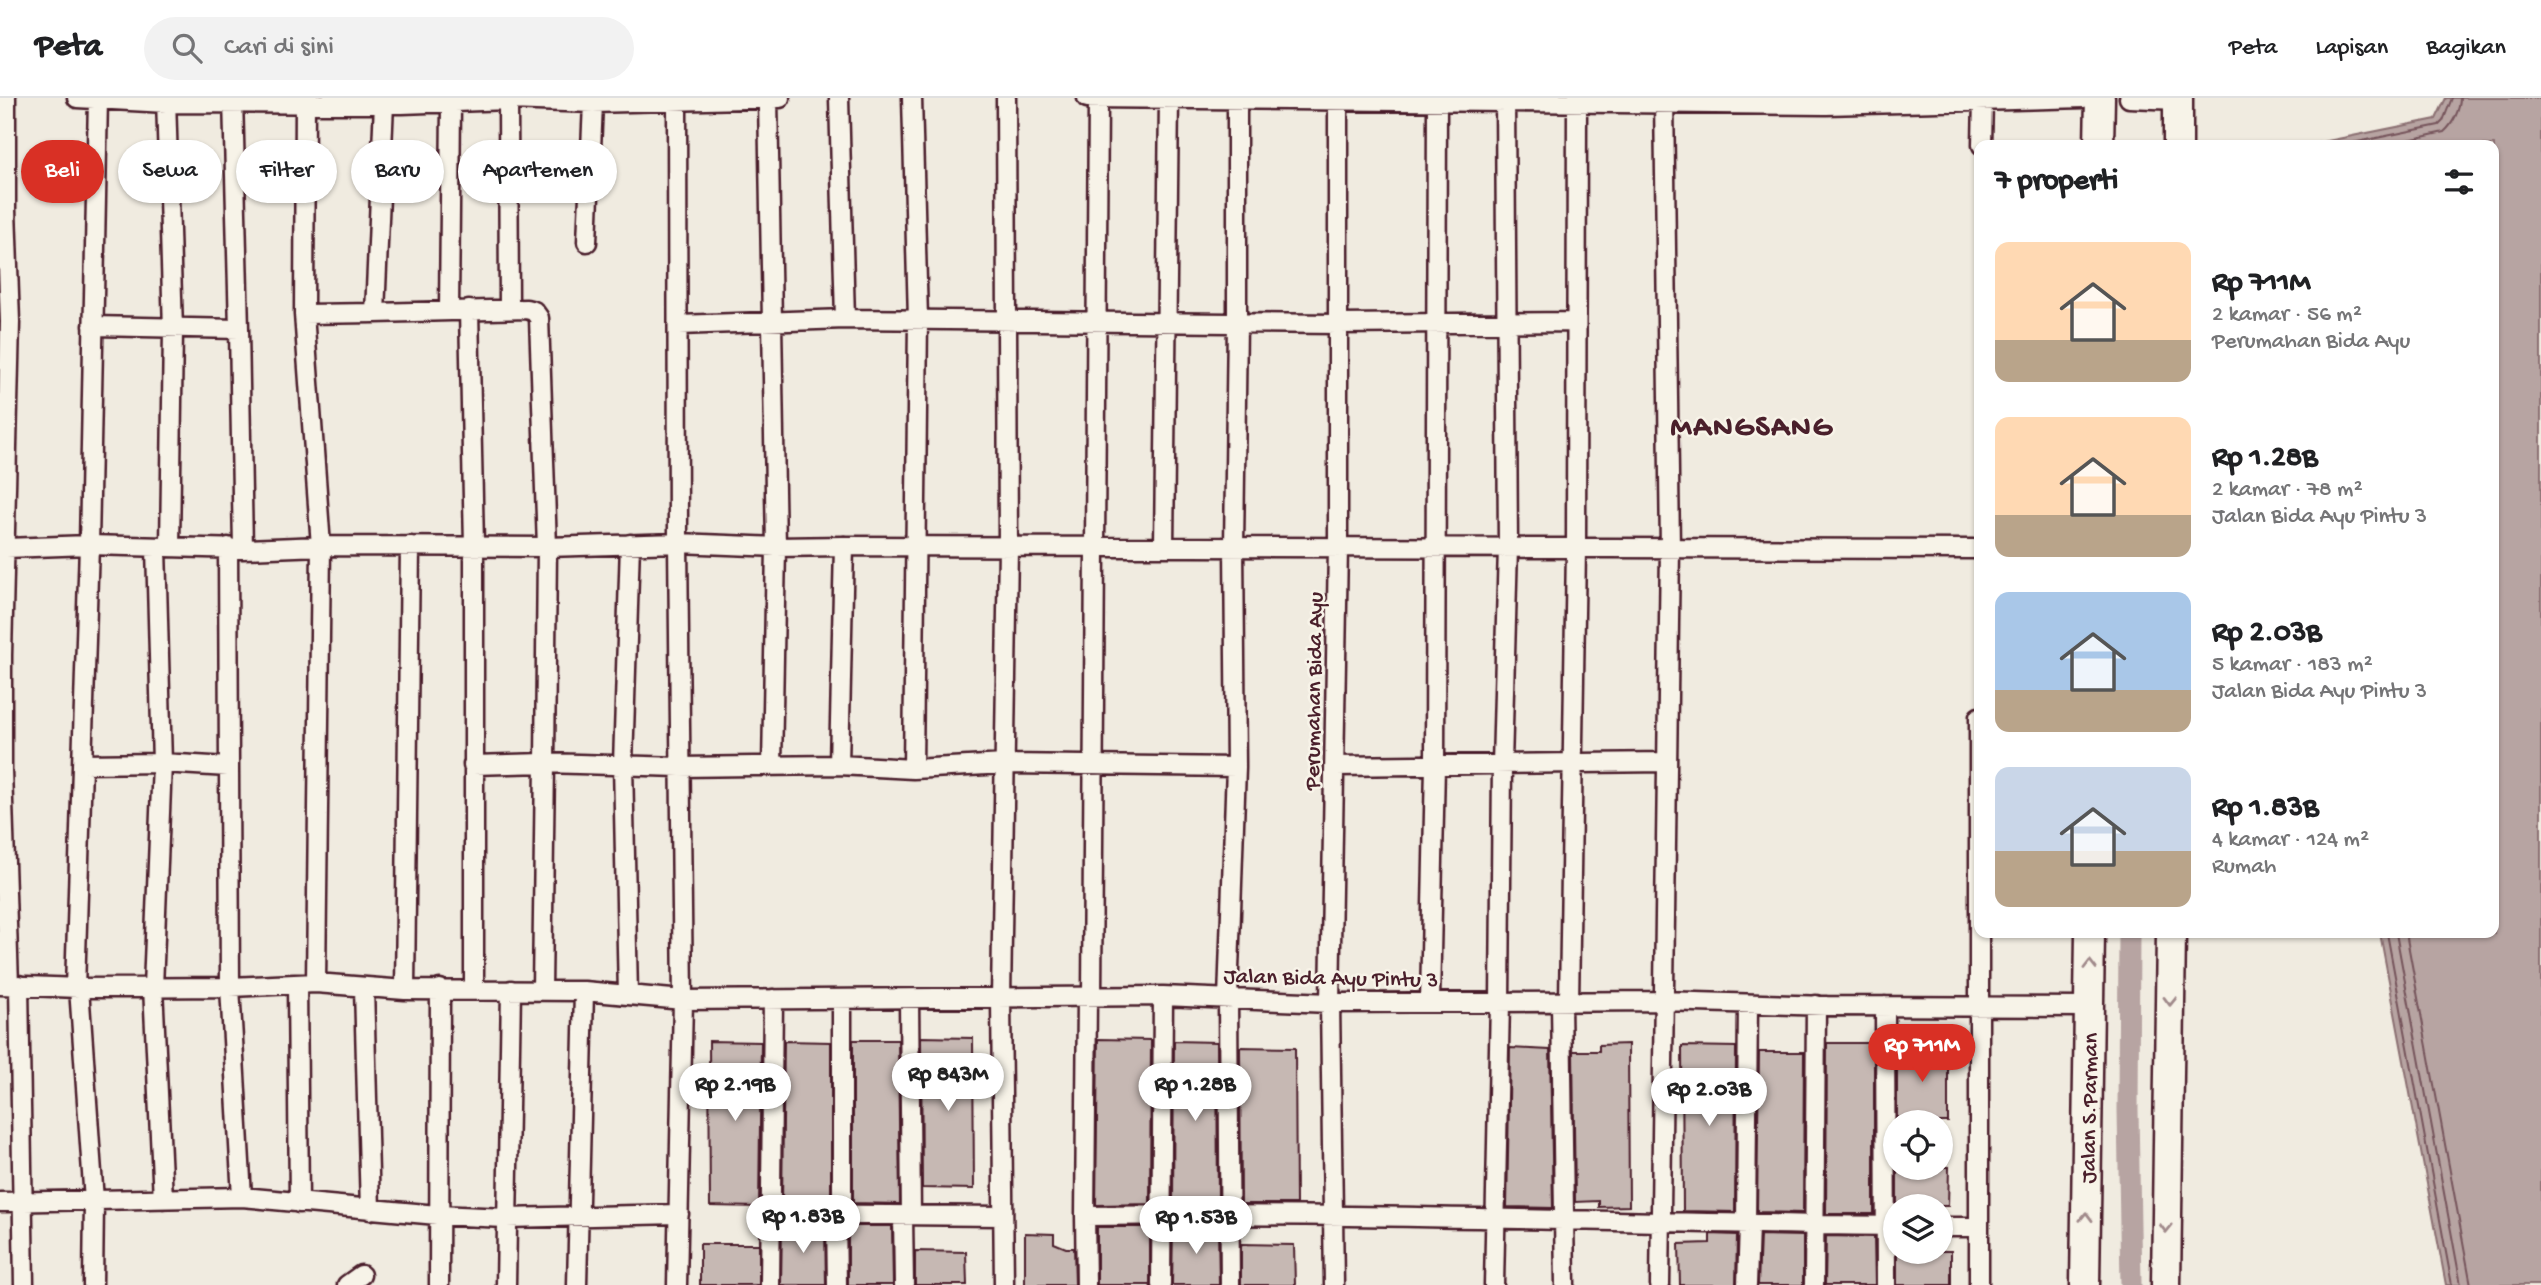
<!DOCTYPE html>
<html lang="id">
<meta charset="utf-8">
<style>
:root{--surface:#fff;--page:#f2f2f2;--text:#202124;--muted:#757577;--line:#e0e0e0;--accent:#d93025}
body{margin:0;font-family:"Gochi Hand",sans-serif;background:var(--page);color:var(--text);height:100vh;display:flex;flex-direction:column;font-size:26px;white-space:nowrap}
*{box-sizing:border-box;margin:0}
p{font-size:23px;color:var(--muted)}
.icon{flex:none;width:38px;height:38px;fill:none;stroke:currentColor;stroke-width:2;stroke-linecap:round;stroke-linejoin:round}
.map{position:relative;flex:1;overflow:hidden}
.details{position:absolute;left:1974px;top:42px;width:525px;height:798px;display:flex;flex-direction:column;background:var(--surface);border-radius:14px;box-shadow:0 2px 5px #0004}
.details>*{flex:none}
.guide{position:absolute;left:21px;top:42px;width:665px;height:63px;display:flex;gap:14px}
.buttons{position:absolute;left:1883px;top:1012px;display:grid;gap:14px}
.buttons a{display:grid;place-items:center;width:70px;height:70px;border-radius:50%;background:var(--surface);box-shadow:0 2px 5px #0004;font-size:35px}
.price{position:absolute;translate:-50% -60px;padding:0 16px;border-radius:24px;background:#fff;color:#222;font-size:23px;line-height:46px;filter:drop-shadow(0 2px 4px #0008)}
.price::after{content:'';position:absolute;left:50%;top:42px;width:21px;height:16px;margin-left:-10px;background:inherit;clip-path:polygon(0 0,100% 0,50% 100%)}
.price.active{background:var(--accent);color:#fff}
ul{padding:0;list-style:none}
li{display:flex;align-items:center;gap:21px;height:175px;padding:0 21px}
li span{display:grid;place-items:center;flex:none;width:196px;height:140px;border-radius:14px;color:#555}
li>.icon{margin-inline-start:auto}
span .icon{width:84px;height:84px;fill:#fffc;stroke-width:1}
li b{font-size:30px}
h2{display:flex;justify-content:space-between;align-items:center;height:84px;padding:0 21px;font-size:30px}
.tag{padding:0 24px;border-radius:32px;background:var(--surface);box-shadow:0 2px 5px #0004;font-size:24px;line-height:63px}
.tag.active{background:var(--accent);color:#fff}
header{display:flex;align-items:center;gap:42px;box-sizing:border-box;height:98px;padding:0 35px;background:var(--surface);border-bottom:2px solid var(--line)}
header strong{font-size:33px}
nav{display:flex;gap:38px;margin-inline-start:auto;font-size:24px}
.search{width:490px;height:63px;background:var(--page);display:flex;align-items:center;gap:18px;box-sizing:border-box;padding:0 24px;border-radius:38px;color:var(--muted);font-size:26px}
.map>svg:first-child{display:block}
</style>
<header>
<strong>Peta</strong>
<div class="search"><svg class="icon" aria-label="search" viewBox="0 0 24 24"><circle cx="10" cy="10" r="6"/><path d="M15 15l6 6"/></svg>Cari di sini</div>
<nav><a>Peta</a><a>Lapisan</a><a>Bagikan</a></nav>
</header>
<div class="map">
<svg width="2541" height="1187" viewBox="0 0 2541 1187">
<rect width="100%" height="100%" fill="#f0ebe0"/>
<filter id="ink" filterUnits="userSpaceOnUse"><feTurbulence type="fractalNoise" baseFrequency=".0143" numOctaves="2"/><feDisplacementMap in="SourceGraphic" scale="14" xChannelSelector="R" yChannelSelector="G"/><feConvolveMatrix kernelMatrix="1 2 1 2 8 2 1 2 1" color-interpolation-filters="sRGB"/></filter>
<g filter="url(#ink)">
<!-- water -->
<path fill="#b7a4a2" stroke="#8b6f72" stroke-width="2" d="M2446,0h95v1187h-95l-66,-352h114v-788h-186l128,-26z"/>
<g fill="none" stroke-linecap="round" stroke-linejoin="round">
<!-- shore -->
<path stroke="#76545b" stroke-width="2" d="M2343,47l96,-20 4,-4 9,-23
M2386,47l58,-13c9,-8 16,-22 16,-34
M2387,835l65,352
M2396,835l65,352
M2406,835l65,352"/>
<!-- canal -->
<path stroke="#b7a4a2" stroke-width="21" d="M2129,835l-1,177 3,175"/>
</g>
<!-- building -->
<path fill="#c6b8b3" stroke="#4a1f2b" stroke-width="2" d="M921,939l52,1 1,151 -52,-1z
M1098,941l53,1 -1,164 -54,1z
M853,942h45l2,164 -47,-1z
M709,943l52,1 -2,165 -49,-1z
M784,943l47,1v161h-49z
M1174,943l43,1 1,162h-45z
M1827,945h47v171h-48z
M1628,946l1,162 -30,1v-6l-24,1 -2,-151h26v-6z
M1897,947h51v77h-51z
M1682,948l54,1 -1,165 -52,-1z
M1240,949l55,1 1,156h-55z
M1510,950l40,2 3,158 -46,-1z
M1759,954h45l-1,161 -46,-1z
M1897,1069h52l-1,39h-51z
M782,1127l43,1 1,59h-45z
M848,1128h44l1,59h-45z
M1097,1129h53v58h-53z
M1173,1129h45l1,58h-47z
M1025,1135l29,1v9l12,5h8l1,37h-50z
M1710,1136l27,1 -1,50h-56l-1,-41 31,-1z
M1760,1137l43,1v49h-45z
M1826,1138l48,1 1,48h-50z
M700,1146h59v41h-59z
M1241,1146l53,1 1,40h-54z
M915,1153l51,1 1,33h-52z
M1897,1153h54v34h-54z"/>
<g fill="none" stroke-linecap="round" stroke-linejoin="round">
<defs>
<path id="minor" d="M6,0v112l4,112 -8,333v115l7,215
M77,0l89,5 236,1 106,-4 85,3 187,-5
M166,0l7,232 -3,217
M305,0l-1,216 17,232 -5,437
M768,0l8,449 -4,219
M839,0l6,221
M912,0l6,221 -5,450
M1087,0l739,7 258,-7
M2129,0l49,2
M508,2l1,209
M1982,47l1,-47
M587,144l6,-139
M469,212l5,236v443
M449,213l2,-207
M375,215l151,-4 8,2 5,7 8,229 -2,216 -72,2
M304,216l71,-1 9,-210
M679,227l166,-6 493,5 237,-2
M93,228l146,3 -6,-231
M239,231l4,220
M228,449l2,440 12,210
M1164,449l5,-449
M6,450l83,-3 154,4 78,-3 226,1 131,-4 98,4 68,-1 1135,3
M156,450l6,215 -9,224 10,212
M82,666l80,-1 66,4
M839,667l5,-219
M1336,668l331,-4
M297,886l2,219
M0,887l79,3 151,-1 86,-4 89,7 179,1 99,9 480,-4 167,7 332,-2 165,5 263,1
M19,887l5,300
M75,890l14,-443 9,-447
M79,890l15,213 -1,84
M364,890l6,222
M405,892l5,-444
M542,892l3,-227 135,4 159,-2 74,4 92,-5 231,3
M628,897l-5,-231 7,-220
M1092,899l6,-899
M909,901l2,216
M1430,904l5,-237 2,-667
M1561,904l4,283
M1569,904l7,-454 1,-450
M1885,908l1,279
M0,1104l242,-5 195,18 69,3 173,-4
M772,1116l231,2
M836,1117l1,70
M842,1117v-216
M903,1117l1,70
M1085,1118c270,-4 540,7 810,10
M1746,1127l2,-221
M1941,1129h38
M347,1187l14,-10
M439,1187l1,-296
M506,1187l5,-295
M577,1187l7,-294
M677,1187l6,-285 -5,-457 -1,-445
M770,1187l3,-286
M1004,1187l-3,-286 7,-452 -2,-449
M1086,1187l-1,-69 2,-219
M1161,1187l2,-289
M1230,1187l-2,-286 8,-232 -2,-220 3,-224v-225
M1334,1187l-4,-282 8,-456v-449
M1494,1187l6,-283 2,-238 6,-217 -3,-449
M1660,1187l10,-737 -6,-450
M1747,1187l2,-60
M1814,1187l2,-280
M1979,1187v-568"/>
<g id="primary">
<path d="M2099,47l1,-47"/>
<path d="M2178,47v-47"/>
<path id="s1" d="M2085,1187l5,-352"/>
<path d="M2166,1187l5,-352"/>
</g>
</defs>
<!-- minor casing -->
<use href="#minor" stroke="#4a1f2b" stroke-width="23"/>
<!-- primary casing -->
<use href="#primary" stroke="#4a1f2b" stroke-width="33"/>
<!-- minor -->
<use href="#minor" stroke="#f7f3e8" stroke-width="18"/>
<!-- primary -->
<use href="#primary" stroke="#f7f3e8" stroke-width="28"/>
</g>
<!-- one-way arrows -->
<defs><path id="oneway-chevron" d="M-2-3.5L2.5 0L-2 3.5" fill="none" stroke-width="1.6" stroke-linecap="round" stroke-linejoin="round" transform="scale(1.75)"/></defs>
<g stroke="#a0898a">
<use href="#oneway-chevron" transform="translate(2090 867) rotate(-90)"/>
<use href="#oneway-chevron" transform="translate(2170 903) rotate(91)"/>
<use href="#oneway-chevron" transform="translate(2086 1119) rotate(-89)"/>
<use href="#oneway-chevron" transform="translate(2166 1130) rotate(91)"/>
</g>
</g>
<g text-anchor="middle" stroke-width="5" stroke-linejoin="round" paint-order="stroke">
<!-- street labels -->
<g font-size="23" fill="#4a1f2b" stroke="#f7f3e8">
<text transform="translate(1312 593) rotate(-89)" y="8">Perumahan Bida Ayu</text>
<text transform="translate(1331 878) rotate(1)" y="8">Jalan Bida Ayu Pintu 3</text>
<text dy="8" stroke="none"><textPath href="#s1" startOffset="177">Jalan S.Parman</textPath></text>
</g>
<!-- district labels -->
<g font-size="30" font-weight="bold" letter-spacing="2" fill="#4a1f2b" stroke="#f7f3e8">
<text x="1752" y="337">MANGSANG</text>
</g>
</g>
</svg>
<div class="buttons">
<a><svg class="icon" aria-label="locate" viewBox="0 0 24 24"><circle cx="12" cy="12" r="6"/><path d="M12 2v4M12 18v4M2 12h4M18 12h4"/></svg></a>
<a><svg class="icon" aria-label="layers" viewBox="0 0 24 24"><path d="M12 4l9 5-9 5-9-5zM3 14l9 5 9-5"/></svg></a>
</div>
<b class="price active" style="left:1922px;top:986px">Rp 711M</b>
<b class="price" style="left:948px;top:1015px">Rp 843M</b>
<b class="price" style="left:735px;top:1025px">Rp 2.19B</b>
<b class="price" style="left:1195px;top:1025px">Rp 1.28B</b>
<b class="price" style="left:1709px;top:1030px">Rp 2.03B</b>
<b class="price" style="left:803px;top:1157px">Rp 1.83B</b>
<b class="price" style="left:1196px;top:1158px">Rp 1.53B</b>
<div class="guide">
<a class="tag active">Beli</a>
<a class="tag">Sewa</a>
<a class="tag">Filter</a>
<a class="tag">Baru</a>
<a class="tag">Apartemen</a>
</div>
<section class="details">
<h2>7 properti<svg class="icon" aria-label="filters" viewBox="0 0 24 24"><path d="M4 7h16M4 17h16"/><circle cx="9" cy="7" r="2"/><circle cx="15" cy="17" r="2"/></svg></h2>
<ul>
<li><span style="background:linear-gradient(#ffd9b3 70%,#b9a48a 0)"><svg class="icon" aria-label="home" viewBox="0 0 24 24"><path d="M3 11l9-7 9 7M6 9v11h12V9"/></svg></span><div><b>Rp 711M</b><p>2 kamar · 56 m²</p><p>Perumahan Bida Ayu</p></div></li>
<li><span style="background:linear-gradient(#ffd9b3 70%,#b9a48a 0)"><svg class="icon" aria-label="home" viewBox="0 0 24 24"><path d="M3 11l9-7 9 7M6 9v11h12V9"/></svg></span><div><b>Rp 1.28B</b><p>2 kamar · 78 m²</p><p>Jalan Bida Ayu Pintu 3</p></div></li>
<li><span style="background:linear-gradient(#a9c7e8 70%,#b9a48a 0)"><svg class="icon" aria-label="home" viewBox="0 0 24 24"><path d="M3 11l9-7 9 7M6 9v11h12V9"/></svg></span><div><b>Rp 2.03B</b><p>5 kamar · 183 m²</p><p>Jalan Bida Ayu Pintu 3</p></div></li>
<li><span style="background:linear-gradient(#c9d6e8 60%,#b9a48a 0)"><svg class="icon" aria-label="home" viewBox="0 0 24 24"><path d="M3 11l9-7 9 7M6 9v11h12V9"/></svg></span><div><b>Rp 1.83B</b><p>4 kamar · 124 m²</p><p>Rumah</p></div></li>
</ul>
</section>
</div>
